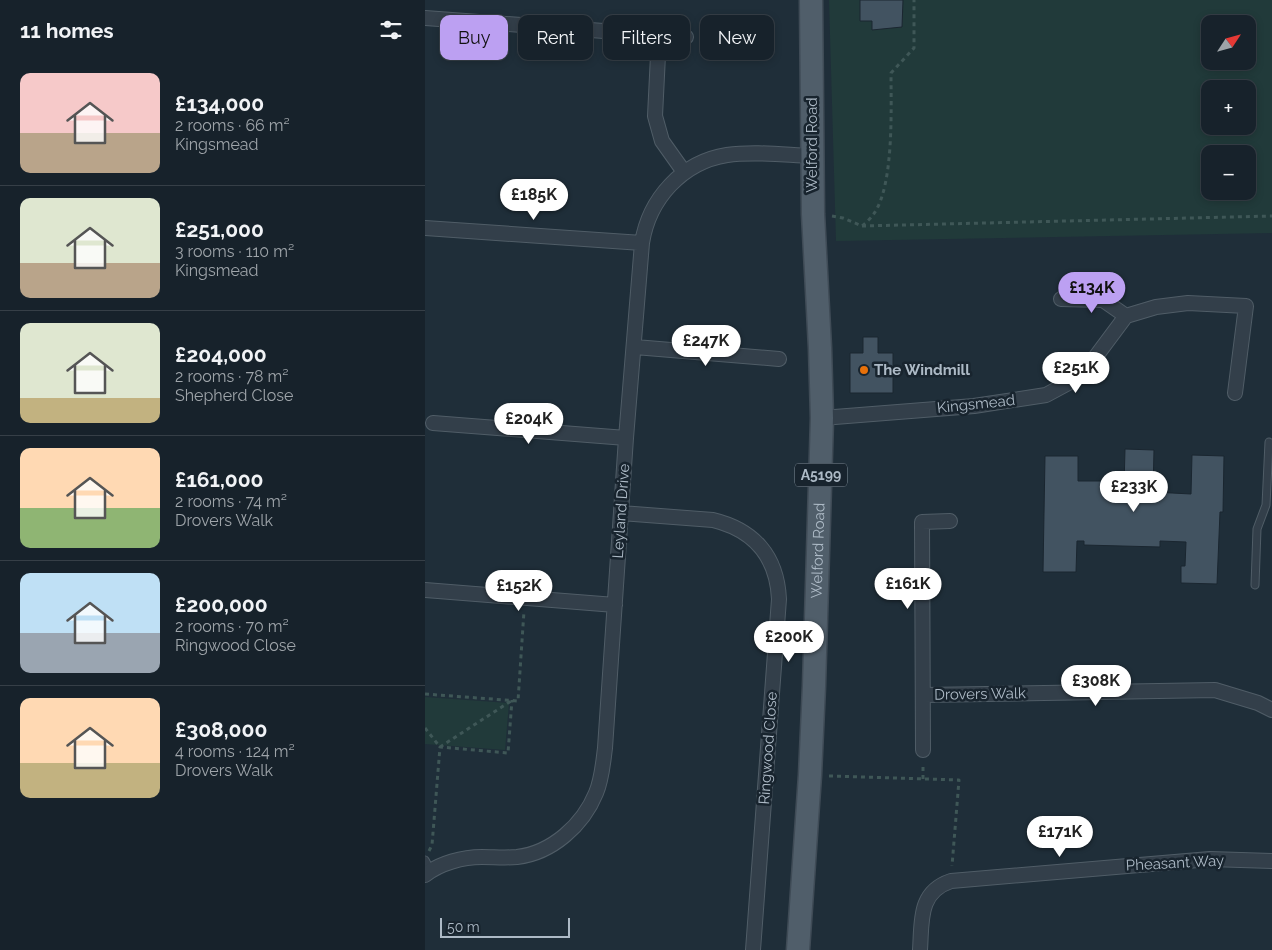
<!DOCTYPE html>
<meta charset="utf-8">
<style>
:root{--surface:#17222b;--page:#202a33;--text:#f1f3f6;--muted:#9ea4a9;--line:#363f47;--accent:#bca0f2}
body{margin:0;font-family:Raleway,sans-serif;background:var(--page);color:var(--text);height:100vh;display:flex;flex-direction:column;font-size:19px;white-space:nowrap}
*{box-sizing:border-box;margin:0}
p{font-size:16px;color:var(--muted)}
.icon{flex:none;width:28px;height:28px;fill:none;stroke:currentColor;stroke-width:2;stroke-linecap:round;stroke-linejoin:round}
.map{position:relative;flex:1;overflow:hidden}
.drawer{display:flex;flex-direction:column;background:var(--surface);width:425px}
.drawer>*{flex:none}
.top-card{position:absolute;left:15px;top:15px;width:475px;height:45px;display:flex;gap:10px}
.needle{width:32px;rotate:54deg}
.buttons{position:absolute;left:776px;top:15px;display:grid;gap:10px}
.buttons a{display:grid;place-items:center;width:55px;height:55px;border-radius:10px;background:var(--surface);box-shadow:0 2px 8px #0003,0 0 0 1px var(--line);font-size:25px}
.scale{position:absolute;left:15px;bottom:12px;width:130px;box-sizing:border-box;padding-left:5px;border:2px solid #adbac6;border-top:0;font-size:14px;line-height:18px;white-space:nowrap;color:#adbac6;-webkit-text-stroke:4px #18242e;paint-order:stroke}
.price{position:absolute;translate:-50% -42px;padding:0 11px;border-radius:18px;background:#fff;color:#222;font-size:16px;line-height:32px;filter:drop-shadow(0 1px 2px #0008)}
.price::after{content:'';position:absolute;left:50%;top:30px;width:15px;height:11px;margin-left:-8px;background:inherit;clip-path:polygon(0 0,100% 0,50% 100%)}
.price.selected{background:var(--accent);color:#111}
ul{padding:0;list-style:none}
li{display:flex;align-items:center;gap:15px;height:125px;padding:0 20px}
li+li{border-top:1px solid var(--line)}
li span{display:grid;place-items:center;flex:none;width:140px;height:100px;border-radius:10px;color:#555}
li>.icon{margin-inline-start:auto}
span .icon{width:60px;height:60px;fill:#fffc;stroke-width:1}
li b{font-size:21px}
h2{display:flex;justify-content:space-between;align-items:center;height:60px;padding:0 20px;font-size:21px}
.chip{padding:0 18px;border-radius:10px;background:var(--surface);box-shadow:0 2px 8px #0003,0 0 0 1px var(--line);font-size:18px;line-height:45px}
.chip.selected{background:var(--accent);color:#111}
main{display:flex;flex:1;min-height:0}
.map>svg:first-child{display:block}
</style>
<main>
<section class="drawer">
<h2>11 homes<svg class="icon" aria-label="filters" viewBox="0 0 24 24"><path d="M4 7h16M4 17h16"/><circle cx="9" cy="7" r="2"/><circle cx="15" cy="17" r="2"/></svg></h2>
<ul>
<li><span style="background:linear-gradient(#f6c9c9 60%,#b9a48a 0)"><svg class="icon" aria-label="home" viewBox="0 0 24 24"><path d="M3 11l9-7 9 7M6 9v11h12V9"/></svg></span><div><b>£134,000</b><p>2 rooms · 66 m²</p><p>Kingsmead</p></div></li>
<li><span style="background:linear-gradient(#dfe7d0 65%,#b9a48a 0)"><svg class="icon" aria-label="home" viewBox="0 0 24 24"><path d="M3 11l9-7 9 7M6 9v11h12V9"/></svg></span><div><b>£251,000</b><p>3 rooms · 110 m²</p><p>Kingsmead</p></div></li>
<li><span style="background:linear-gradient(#dfe7d0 75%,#c2b280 0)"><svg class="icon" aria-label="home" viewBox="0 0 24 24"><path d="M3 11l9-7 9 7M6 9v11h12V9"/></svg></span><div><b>£204,000</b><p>2 rooms · 78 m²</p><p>Shepherd Close</p></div></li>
<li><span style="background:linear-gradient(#ffd9b3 60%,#8fb573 0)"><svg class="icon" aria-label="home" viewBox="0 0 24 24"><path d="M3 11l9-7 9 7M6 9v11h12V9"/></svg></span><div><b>£161,000</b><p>2 rooms · 74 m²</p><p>Drovers Walk</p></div></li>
<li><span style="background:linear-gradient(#bfe0f5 60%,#9aa5b1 0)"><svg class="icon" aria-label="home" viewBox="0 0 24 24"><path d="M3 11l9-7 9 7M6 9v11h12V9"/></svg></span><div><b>£200,000</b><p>2 rooms · 70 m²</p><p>Ringwood Close</p></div></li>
<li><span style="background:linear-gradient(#ffd9b3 65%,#c2b280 0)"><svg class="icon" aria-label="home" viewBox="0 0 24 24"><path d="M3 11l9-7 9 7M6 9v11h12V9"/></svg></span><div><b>£308,000</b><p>4 rooms · 124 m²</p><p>Drovers Walk</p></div></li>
</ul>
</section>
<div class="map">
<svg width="847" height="950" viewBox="0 0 847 950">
<rect width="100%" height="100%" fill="#1f2e39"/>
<!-- green -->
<path fill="#213a3a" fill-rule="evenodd" d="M404,0h443v233l-436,8zM785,24h37v37h-37zM785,89h37v37h-37zM785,154h37v37h-37z
M0,697l84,6 -4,47 -80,-6z"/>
<!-- building -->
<path fill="#425361" stroke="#1a2630" d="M435,0h43l-1,27 -30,3v-9h-12z
M438,337h15v16h15v40h-43v-40h13z
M700,449l29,1 -1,42 38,2 1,-39 32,1 -1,56h-3l-3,72 -36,-1v-17h4l1,-24 -26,-1v6l-76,-2v-4h-7l-1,31h-33l2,-116h33v25h24l3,6h19z"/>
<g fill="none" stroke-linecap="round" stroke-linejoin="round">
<defs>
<path id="service" d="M830,585l2,-56 9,-24 3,-63
M0,860l6,11"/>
<path id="minor" d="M0,18l261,19
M234,35l-4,81 7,25 22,31
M0,228l217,15
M636,299l42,1 23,16
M210,347l144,12
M397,418l152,-12 72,-11 26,-14 19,-18 35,-47 30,-9 32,-4 58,3 -11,87
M8,423l193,15
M196,513l92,7c41,10 64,36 66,79l-26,351
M0,590l190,15
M499,695l291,-5 43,13 14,7
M498,750l-1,-228 28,-1
M0,875c15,-12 38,-18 57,-18 12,0 23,1 35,0 35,-4 66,-32 79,-64 6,-14 7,-30 9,-45l21,-310 16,-195c7,-44 40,-81 85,-88 28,-4 58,0 85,1
M495,950c2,-29 -2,-58 31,-69l259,-22 62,2"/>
<g id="primary">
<path id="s1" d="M373,950l12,-175 4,-89 8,-268 -2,-70 -7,-134 -2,-214"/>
</g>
</defs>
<!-- service casing -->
<use href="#service" stroke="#505d67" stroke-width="9"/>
<!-- minor casing -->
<use href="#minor" stroke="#505d67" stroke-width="16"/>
<!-- primary casing -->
<use href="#primary" stroke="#3f4b56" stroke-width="25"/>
<!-- path -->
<path stroke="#3f5757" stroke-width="3" stroke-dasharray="4 4" stroke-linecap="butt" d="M407,216l11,2 19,8c5,-4 10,-9 13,-14 19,-30 16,-104 16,-139l23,-25v-48
M437,226l410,-10
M0,694l93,7 6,-90
M0,728l15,19 71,-46
M404,776l130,4 -7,86
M498,779v-16
M4,851l3,-6 8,-98 68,6 4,-53"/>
<!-- service -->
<use href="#service" stroke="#333f4a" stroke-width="7"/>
<!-- minor -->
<use href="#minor" stroke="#333f4a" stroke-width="14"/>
<!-- primary -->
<use href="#primary" stroke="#505e6a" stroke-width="22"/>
</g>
<!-- markers -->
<circle fill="#e8710a" stroke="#18242e" stroke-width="2" cx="439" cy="370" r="5"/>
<g text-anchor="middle" stroke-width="5" stroke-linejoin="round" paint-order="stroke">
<!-- shield labels -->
<rect fill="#18242e" stroke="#808d98" stroke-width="1" x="370" y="463.5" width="52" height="23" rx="4"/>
<g font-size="14" font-weight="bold" fill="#adbac6">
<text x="396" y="480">A5199</text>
</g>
<!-- street labels -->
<g font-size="15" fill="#adbac6" stroke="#18242e">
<text transform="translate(387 145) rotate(-90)" y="5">Welford Road</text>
<text transform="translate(551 404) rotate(-6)" y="5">Kingsmead</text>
<text transform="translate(196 511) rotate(-86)" y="5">Leyland Drive</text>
<text dy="5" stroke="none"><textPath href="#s1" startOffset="400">Welford Road</textPath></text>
<text transform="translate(555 694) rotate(-1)" y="5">Drovers Walk</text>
<text transform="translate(343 748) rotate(-86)" y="5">Ringwood Close</text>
<text transform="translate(750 863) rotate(-3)" y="5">Pheasant Way</text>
</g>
<!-- poi labels -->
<g font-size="15" font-weight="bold" fill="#adbac6" stroke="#18242e" text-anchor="start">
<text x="449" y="375">The Windmill</text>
</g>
</g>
</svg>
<div class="buttons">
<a><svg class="needle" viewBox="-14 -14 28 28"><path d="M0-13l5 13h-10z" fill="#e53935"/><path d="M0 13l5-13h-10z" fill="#9ea4a9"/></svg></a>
<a>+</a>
<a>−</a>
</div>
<div class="scale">50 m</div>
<b class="price" style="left:109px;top:221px">£185K</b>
<b class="price selected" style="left:667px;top:314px">£134K</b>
<b class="price" style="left:281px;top:367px">£247K</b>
<b class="price" style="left:651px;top:394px">£251K</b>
<b class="price" style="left:104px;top:445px">£204K</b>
<b class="price" style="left:709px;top:513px">£233K</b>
<b class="price" style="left:483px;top:610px">£161K</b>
<b class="price" style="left:94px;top:612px">£152K</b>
<b class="price" style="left:364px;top:663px">£200K</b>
<b class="price" style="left:671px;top:707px">£308K</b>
<b class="price" style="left:635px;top:858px">£171K</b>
<div class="top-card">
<a class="chip selected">Buy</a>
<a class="chip">Rent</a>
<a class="chip">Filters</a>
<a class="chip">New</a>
</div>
</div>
</main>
